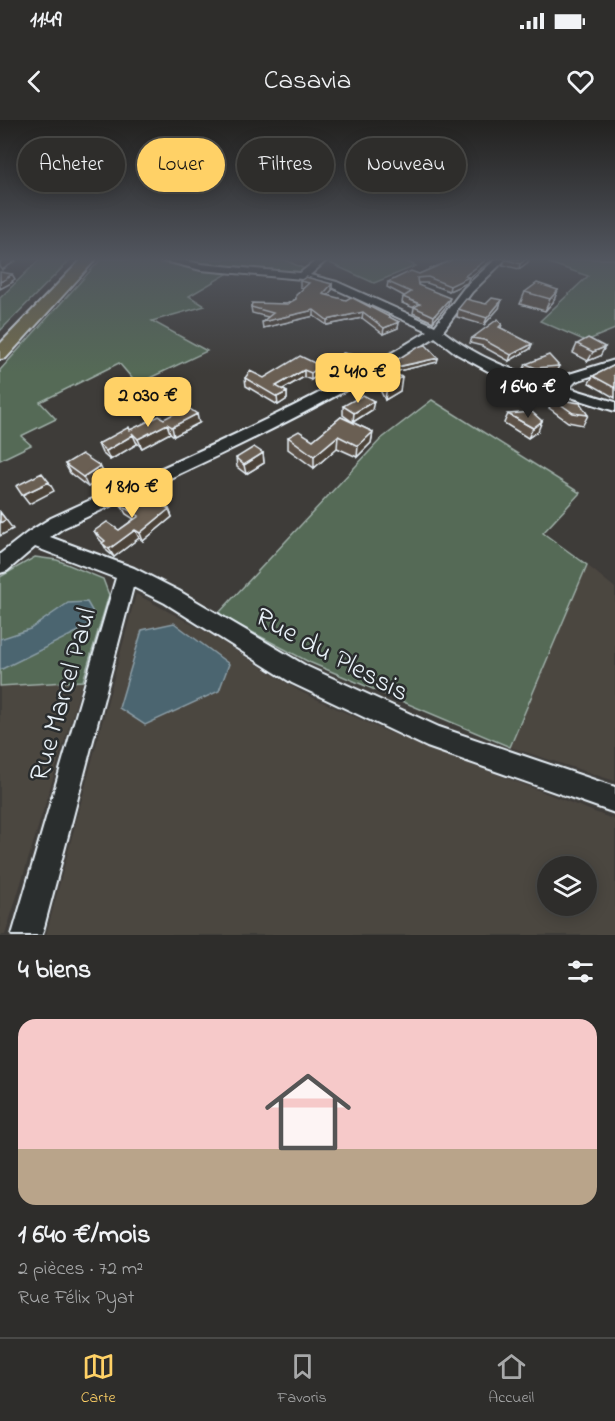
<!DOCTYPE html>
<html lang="fr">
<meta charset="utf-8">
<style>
:root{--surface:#2e2d2b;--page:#363533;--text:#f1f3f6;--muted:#a7a8a9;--line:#494947;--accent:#ffd166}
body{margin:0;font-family:"Indie Flower",sans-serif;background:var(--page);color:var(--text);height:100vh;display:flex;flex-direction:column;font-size:22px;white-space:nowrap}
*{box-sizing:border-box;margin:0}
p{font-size:20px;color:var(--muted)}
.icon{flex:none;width:33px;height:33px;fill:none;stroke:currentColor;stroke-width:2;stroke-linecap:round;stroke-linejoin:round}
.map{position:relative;height:815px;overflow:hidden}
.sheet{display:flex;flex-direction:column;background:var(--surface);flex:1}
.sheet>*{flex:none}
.banner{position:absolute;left:18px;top:18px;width:579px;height:54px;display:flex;gap:12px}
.tools{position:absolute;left:537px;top:736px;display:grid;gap:12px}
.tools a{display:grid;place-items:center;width:60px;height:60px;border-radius:50%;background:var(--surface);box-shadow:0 3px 15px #0003,0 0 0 2px var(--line);font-size:30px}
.price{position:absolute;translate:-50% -51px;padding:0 14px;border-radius:12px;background:var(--accent);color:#111;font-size:20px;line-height:39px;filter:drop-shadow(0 2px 3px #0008)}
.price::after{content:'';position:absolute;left:50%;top:36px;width:18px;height:14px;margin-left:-9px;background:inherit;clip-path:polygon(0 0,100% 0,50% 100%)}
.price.on{background:#222;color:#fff}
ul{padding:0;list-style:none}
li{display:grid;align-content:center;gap:12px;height:318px;padding:0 18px}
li+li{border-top:2px solid var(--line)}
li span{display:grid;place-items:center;height:186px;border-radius:18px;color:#555}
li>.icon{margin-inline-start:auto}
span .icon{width:108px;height:108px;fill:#fffc;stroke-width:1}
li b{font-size:26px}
h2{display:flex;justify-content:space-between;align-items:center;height:72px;padding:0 18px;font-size:26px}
.tag{padding:0 21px;border-radius:27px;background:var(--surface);box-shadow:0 3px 15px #0003,0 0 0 2px var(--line);font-size:21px;line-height:54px}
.tag.on{background:var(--accent);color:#111}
.status{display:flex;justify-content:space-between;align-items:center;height:42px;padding:0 30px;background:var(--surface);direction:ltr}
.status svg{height:16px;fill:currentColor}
header{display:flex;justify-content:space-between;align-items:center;height:78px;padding:0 18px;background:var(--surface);font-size:27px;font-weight:600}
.menu{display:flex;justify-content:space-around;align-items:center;height:84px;border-top:2px solid var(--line);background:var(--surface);font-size:16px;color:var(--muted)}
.menu a{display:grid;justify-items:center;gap:3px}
.menu .on{color:var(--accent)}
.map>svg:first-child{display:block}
</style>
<div class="status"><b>11:49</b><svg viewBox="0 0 49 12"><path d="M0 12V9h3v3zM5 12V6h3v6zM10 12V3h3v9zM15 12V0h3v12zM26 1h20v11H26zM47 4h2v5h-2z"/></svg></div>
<header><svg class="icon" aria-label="back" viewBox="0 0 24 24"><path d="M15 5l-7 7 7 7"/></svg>Casavia<svg class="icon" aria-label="heart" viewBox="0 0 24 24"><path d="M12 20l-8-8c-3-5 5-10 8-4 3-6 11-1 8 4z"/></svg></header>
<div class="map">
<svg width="615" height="815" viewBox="0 0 615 815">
<rect width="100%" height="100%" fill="#3e3c39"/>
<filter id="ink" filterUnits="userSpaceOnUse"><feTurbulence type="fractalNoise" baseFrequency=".0167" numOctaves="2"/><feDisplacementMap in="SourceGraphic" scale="12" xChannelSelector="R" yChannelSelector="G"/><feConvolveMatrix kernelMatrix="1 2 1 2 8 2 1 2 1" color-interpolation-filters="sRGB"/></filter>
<g filter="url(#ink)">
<!-- built -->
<path fill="#4c4640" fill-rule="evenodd" d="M587,445l28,23v193l-105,-34z
M136,474l72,39 91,58 84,39 232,90v115h-569zM548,747h38v39h-38z
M83,561l-78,254h-5v-249z"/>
<!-- green -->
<path fill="#546a56" stroke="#9eaea7" stroke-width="1.5" d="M40,139h31l-71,72v-33z
M101,139h52l7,4 72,8 -43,25 16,10 -53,15 55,30 -70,33 -18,-21 -79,39 16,17 -35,17 10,9 -31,15v-90z
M170,139h113l22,10 -4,5z
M321,139h80l15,7 -42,17z
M555,139h60v70l-29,12 -46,-20 48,-45 -39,-13z
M432,280l148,93 -37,40 44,32 -77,182 -201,-85 -91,-48 163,-175z
M35,437l22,3 46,19 6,16 -26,86 -83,5v-109z"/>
<!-- water -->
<path fill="#4c6570" stroke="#8a9da6" stroke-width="1.5" d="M87,482l7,12 -9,14 -85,42v-31l30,-10 38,-26z
M174,503l55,41 -10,27 -74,34 -26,-17 23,-78z"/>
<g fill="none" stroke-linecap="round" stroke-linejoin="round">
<defs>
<path id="minor" d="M157,139h20l24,5 99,9 18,-14h10l-18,16 27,7 98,44 29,-38 32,-29h10l-34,33 -29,39c38,29 69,39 114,53l9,-9 49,-15v8l-39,13 -7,7 46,14v9l-127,-40 -31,-17 -22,-17c-117,76 -246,132 -372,191l-13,9 84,31 45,23 129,76 131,60 176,60v26l-188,-66 -135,-64 -127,-80 -32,-16 -91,348h-30l104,-357 -81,-31 -28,24 -7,2v-19l27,-21 24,-15c127,-58 258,-112 377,-187l-99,-45 -27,-7 -101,-9z"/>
<path id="highway" d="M82,139h14l-90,99 -6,1v-15z"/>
</defs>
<!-- minor casing -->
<use href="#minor" stroke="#e8f1f8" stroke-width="4"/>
<!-- highway casing -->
<use href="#highway" stroke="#e8f1f8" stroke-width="4"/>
<!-- minor -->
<use href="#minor" fill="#2a2d2e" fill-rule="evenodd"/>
<!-- highway -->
<use href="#highway" fill="#726c4b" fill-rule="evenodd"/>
</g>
<!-- wall -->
<path fill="#5c5147" stroke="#e8f1f8" stroke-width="1.5" d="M454,139h39l-24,19 -2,5 -18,8 -22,-8h-9v2l30,19 -15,18 -20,-9 1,-5 -12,-5 1,-6 1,-1 -17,-9 1,-5 31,-8z
M505,140l23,2 -9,7 -16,-4z
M300,161l32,3v6l-5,5 72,27 -1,6 -15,6 -21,-16 -35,7 -13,-9 -51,12 5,-11 -16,-4 -1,-6 36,-3 9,-5 8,-11 -4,-1z
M558,170l-5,12 -8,9 -25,-7 5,-12z
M499,188l-15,17 -27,-8 1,-8z
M502,204l-1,4 31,16 -2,5 -21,12 -27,-15 -12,-3 2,-5z
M577,224l28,3 -5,9 -12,5 -15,-8z
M365,237l-1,4 -3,7 -13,6 -11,-7 1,-5z
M438,238l-1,4 -44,10 7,19 -15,9 -11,-22 2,-14 8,4z
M526,244l33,2 -3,6 -23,2 -10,-3z
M615,245v33l-26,-15 4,-7z
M321,246v7l-10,7 -7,-3 -21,12 4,3v7l-9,6 -32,-19 -1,-8h19z
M553,279l35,16 -5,10 -15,-3 -19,-14z
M343,286l29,4 -19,12 -10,-7z
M508,294l30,17 -10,7 -24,-15z
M341,297l32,15 -2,11 -14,14 -20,-9 -23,20 -26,-19v-12l25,3z
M164,299l35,4 -25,13 -4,-3 -28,15 -6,-6 1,2 -27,16 -8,-7 -4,-9 32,-14z
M263,333l1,10 -18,11 -9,-7 -1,-9z
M65,344l35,2 5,10 -17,11 -18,-14z
M116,376l15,1 10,2 28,10 3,8 -29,24 -4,-3 -25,19 -7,-6 -5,-9 -3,-3 -5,-8 25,-1 15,-11 -8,-5z"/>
<!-- shaded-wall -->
<path fill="#4b4239" stroke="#e8f1f8" stroke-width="1.5" d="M4,139h11l1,2 -14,9 -2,-4v-4z
M487,139h6l-24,19 -2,5 -18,8 1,-5z
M526,139h3l-1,3 -9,7 1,-5z
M12,154l3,5 -3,2 1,1 -13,7v-7z
M332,164v6l-9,10v-6z
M558,170l-5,12 -8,9 5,-12z
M450,178l-2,6 -15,18 1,-6z
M502,180l-3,8 -15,17 3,-7z
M314,190v6l-51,12 -1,-6z
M363,192l-1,6 -35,7v-5z
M399,202l-1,6 -15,6 1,-6z
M532,224l-2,5 -21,12 2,-6z
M605,227l-5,9 -12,5 5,-9z
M365,237l-1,4 -3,7 -13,6 1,-5z
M438,238l-1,4 -55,13 -2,-4z
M321,246v7l-10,7v-7z
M304,250v7l-28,16v-7z
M402,257l-2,14 -15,9 2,-14z
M287,272v7l-9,6 -1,-8z
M374,281l-2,9 -19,12 1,-9z
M197,294l2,9 -25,13 -2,-9z
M542,301l-4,10 -10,7 5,-10z
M167,304l3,9 -28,15 -4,-9z
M373,312l-2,11 -14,14 1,-11z
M133,315l4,9 -27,16 -4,-9z
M338,316l-1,12 -23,20v-12z
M263,333l1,10 -18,11 -2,-9z
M100,346l5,10 -17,11 -5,-10z
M49,362l5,9 -25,13 -7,-9z
M169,389l3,8 -29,24 -3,-8z
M0,392l13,17 -13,7z
M135,410l4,8 -25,19 -5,-8z"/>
<!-- building -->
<path fill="#6b5e52" stroke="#e8f1f8" stroke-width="1.5" d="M454,139h33l-22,17 4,1 -19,9 -22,-9 -11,1 1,7 32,13 -16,18 -20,-9 6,-3 -17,-7 8,-5 -23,-10 23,-11 8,3z
M505,139h21l-6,5z
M0,152l12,2 -4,3h2l-10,5z
M306,157l26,7 -9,10 23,6 5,-3 48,25 -15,6 -21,-16 -36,8 -13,-10 -52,12 11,-9 -22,-6 1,-4 35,1 9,-5v-4l13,-12 -9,-2z
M537,163l21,7 -8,9 -25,-7z
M492,178l10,2 -15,18 -29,-9 8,-10 20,5z
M498,199l4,5 -3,3 33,17 -21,11 -27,-15 -12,-2z
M588,218l17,9 -12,5 -16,-8z
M426,225l12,13 -51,11 -3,-1 33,-21z
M343,233l22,4 -4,6 -12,6 -11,-7z
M549,235l10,11 -23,2 -10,-4z
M300,236l21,10 -10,7 -7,-3 -28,16 11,6 -10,5 -32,-19 5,-7 14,7z
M376,244l26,13 -15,9z
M615,245v11h-1l1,1v11l-22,-12z
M363,275l11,6 -20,12 -11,-7z
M553,279l27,4 8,12 -15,-2z
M187,287l10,7 -25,13 -5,-3 -29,15 -6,-6 1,2 -27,16 -8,-7 31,-17 1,3 29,-14 5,3z
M532,292l10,9 -9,7 -25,-14z
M341,297l32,15 -15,14 -20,-10 -24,20 -26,-19 11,-6 14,9z
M254,327l9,6 -19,12 -8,-7z
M82,334l18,12 -17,11 -18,-13z
M42,353l7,9 -27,13 -6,-9z
M126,371l5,6 4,-2 6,4 5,-4 23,14 -29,24 -5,-3 -26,19 -7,-6 3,-2 -11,-10 13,-9 12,8 20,-14 -17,-10 3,-3 -9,-7z
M0,392l6,8 -6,3z"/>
</g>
<!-- sky -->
<linearGradient id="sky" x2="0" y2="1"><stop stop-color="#22211f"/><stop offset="0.55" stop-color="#52565f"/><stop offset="1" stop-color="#52565f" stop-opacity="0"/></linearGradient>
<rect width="615" height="253" fill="url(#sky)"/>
<g text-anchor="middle" stroke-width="5" stroke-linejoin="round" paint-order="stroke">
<!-- near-street labels -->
<g font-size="28" fill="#e8f1f8" stroke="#2a2d2e">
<text transform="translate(333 533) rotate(28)" y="10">Rue du Plessis</text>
<text transform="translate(61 574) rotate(-74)" y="10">Rue Marcel Paul</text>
</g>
</g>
</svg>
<div class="tools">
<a><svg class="icon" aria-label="layers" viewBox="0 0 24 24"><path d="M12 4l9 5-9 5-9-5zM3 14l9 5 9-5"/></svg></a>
</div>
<b class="price" style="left:358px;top:284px">2 410 €</b>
<b class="price on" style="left:528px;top:299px">1 640 €</b>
<b class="price" style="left:148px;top:308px">2 030 €</b>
<b class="price" style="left:132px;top:399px">1 810 €</b>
<div class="banner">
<a class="tag">Acheter</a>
<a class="tag on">Louer</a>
<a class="tag">Filtres</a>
<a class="tag">Nouveau</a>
</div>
</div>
<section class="sheet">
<h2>4 biens<svg class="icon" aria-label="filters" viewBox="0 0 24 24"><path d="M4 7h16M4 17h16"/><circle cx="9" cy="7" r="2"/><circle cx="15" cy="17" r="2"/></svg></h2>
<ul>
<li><span style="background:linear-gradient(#f6c9c9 70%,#b9a48a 0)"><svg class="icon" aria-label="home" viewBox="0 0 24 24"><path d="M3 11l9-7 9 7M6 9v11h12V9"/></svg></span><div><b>1 640 €/mois</b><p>2 pièces · 72 m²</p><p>Rue Félix Pyat</p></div></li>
</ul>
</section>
<nav class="menu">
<a class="on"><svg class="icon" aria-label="map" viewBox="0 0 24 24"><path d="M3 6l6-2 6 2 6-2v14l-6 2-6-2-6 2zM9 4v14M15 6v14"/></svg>Carte</a>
<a><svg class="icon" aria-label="saved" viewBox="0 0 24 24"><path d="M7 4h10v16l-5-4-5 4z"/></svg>Favoris</a>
<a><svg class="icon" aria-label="home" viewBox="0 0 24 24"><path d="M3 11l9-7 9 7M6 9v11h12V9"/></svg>Accueil</a>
</nav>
